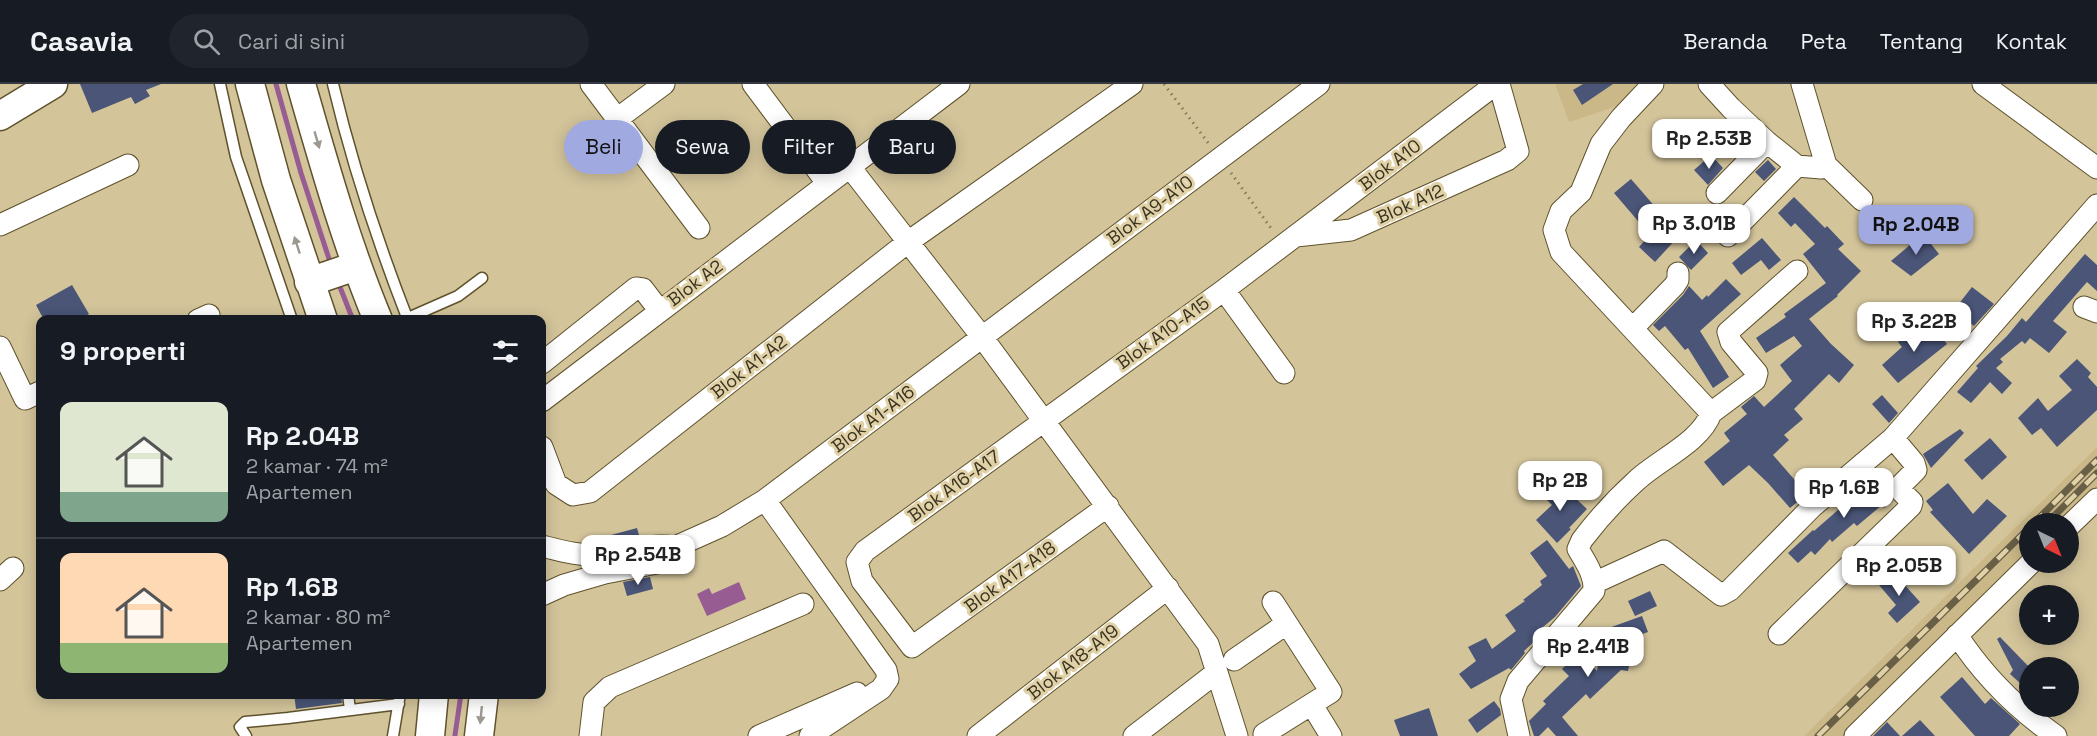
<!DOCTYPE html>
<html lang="id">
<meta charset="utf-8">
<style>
:root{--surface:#171b24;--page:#20242c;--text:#f1f3f6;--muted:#9ea1a6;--line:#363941;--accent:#a0aae0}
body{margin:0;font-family:"Space Grotesk",sans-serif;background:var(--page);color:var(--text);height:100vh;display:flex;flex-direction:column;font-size:22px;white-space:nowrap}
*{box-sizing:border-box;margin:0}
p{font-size:20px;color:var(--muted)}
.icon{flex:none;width:33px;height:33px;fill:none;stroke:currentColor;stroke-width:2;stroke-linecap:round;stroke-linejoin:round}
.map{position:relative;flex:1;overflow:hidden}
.drawer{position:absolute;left:36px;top:231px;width:510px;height:384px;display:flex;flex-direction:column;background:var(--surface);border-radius:12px;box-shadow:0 3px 15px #0003}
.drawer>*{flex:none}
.top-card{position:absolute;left:564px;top:36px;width:570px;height:54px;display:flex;gap:12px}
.needle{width:39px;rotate:137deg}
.fabs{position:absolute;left:2019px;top:429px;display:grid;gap:12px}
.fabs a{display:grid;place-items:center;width:60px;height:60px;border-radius:50%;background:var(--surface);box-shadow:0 3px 15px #0003;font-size:30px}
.price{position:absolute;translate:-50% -51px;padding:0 14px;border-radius:12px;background:#fff;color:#222;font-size:20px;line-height:39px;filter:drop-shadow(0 2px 3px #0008)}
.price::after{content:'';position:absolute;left:50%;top:36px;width:18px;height:14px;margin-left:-9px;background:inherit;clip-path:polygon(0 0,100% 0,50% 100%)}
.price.selected{background:var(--accent);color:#111}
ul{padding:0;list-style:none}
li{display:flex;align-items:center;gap:18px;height:150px;padding:0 24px}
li+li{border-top:2px solid var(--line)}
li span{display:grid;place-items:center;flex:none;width:168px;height:120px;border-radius:12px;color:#555}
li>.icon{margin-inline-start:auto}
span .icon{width:72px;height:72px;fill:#fffc;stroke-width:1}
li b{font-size:26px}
h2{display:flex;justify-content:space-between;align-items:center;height:72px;padding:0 24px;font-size:26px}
.pill{padding:0 21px;border-radius:27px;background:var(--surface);box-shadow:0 3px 15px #0003;font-size:21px;line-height:54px}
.pill.selected{background:var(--accent);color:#111}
header{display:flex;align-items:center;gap:36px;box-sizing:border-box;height:84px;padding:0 30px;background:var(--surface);border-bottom:2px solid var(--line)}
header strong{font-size:28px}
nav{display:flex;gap:33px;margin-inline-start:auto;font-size:21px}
.search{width:420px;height:54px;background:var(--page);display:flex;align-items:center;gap:15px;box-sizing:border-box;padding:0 21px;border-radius:33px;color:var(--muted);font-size:22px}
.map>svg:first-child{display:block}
</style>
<header>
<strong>Casavia</strong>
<div class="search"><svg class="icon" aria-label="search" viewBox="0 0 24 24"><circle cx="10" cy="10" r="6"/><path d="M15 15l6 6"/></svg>Cari di sini</div>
<nav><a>Beranda</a><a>Peta</a><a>Tentang</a><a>Kontak</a></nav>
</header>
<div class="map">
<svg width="2097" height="652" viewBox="0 0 2097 652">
<rect width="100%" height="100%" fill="#d3c49a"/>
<!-- built -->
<path fill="#cab888" d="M1555,0h84l-22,22 -48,16z
M2097,363v47l-30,29 -37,1 -1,36 -179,176h-46z"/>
<!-- water -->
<path fill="#975c92" d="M739,498l7,17 -39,17 -10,-22 12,-6 3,6z"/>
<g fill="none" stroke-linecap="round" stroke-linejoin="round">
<!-- stream -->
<path stroke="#975c92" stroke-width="5" d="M276,0l25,89 30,92
M338,198l15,38
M455,651l6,-41"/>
</g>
<!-- building -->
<path fill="#4a5577" d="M80,0h81l-15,6 4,6 -15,8 -4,-7 -39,16z
M1583,0h30l-31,21 -9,-15z
M1711,71l12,13 -15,17 -14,-15z
M1768,76l8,9 -12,12 -9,-9z
M1631,95l26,30 -6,5 26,24 -22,24 -16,-15 11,-12 -36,-42z
M1794,113l31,31 2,-2 17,18 -6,5 23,22 -24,24 1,1 -29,23 22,25 23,21 -15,18 -10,-9 -35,35 9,10 -19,16 5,5 -16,15 34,39 -17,14 -22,-25 -19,-18 -26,21 -19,-24 26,-21 -6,-8 23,-19 -6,-7 13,-11 10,11 28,-26 -12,-16 22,-19 -8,-10 -28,17 -10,-15 30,-21 -2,-3 42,-31 -23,-29 12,-10 -20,-21 -4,4 -13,-14z
M1923,150l16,20 -28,22 -20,-15z
M1762,154l19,22 -12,10 -8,-10 -20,15 -9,-12z
M1696,156l12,13 -17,17 -12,-13z
M2085,170l12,11v26l-10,-9 -34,39 14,11 -18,21 -19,-15 -5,6 -3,-3 -22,18 3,3 -7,6 16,15 -10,11 -12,-12 -19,21 -14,-11 21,-24 -2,-2 31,-30 15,-18 4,4z
M1726,195l15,15 -41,37 29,46 -16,11 -25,-40 -3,2 -20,-24 -6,5 -6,-6 30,-30 6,-9 13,14 5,-5 1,2z
M72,201l17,29 -10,6h-35l-8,-15z
M1972,203l22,17 -20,22 -20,-16z
M1874,228l9,12 -17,12 -9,-11z
M1917,242l9,8 7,-7 14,17 -49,39 -16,-18 20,-18 -4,-5z
M2077,275l14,14 -3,4 9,10v23l-40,37 -16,-19 -9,7 -14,-17 20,-20 10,13 24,-21 -13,-14z
M1882,311l16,18 -9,10 -17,-19z
M1960,345l4,4 -33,35 -8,-14z
M1990,354l17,19 -25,23 -18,-20z
M1882,394l6,8 1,9 4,6 -9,7 -2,-3 -25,21 -3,-3 -22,19 -2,-3 -15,16 -4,-4 -13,12 -10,-10 25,-23 1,1 48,-42 2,3z
M1556,396l31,29 -18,19 2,1 -14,14 -21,-23 16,-15 -10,-10z
M1948,399l25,31 14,-15 20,17 -38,38 -39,-42 3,-2 -7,-9z
M637,444l2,7 -27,6 -1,-6z
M1547,456l22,29 4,-3 8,20 -26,31 -18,15 3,4 -16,15 1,2 -14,17 -2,-2 -38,21 -12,-15 17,-13 -8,-14 18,-9 6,11 24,-18 -11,-16 20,-14 -2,-1 19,-15 -2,-4 7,-5 -17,-23z
M1893,488l27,30 -23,21 -9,-10 8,-8 -17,-20z
M650,493l3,12 -26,7 -4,-14z
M1650,507l7,15 -22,10 -7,-15z
M1642,532l6,16 -14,5 -6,34 -7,-1 -31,29 -4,-5 -24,23 16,19h-22l-8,-9 -9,9h-5l-5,-15 17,-17 -3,-3 26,-25 -7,-7 18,-16 17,18 4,-26 11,1 -6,-17z
M2000,553l30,31v24l-20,-18 3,-4 -16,-31z
M1962,593l23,27 6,-6 29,26 -11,12h-34l-35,-39z
M294,610h47l1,9 -46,6z
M1494,617l6,8 1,6 -24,18 -9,-13z
M1429,624l9,28h-38l-6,-16z
M1920,636l15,16h-33z
M1887,638l13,14h-27z"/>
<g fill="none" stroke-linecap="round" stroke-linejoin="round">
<defs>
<path id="lane" d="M220,0l16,73 56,163
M333,0c19,80 45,159 75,236
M408,234l50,-22 24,-18
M348,610l2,16
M246,652l-6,-9 5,-5 43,-4 111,-14
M393,652l7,-42"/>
<path id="street" d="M591,0l108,144
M753,0l74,99
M1709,0l22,24 36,34 30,24 24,2 5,-3
M1802,0l24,81 36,35
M1983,0l114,84
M617,35l47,-35
M849,82l133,171 226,307 29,92
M1717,109l50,-51
M0,141l128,-60
M1296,152l55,-6 156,-70 11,-9 -19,-67
M1728,152l69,-70
M1224,206l60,83
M2084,223l13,5
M198,236l11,-5
M1633,244l41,-42 4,-6v-7
M0,263l25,52 15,-7
M542,279l94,-75 7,1 16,21
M542,317l417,-317
M1711,329l44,-33 2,-7 -26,-31 -3,-10 69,-61
M542,363l14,37 17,11 17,-3 318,-250 224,-158
M765,416l121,170 2,9 -7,10 -71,47
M1108,422l-196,141 -50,-66 -5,-19 8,-11 359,-261 272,-206
M2068,443l29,-28
M542,462c20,5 38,10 59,9 27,-2 45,-12 74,-8l-18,16 -52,10 -41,12 -22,10
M675,463l47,-21 43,-26 554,-416
M0,496l13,-12
M1594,499l70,-32 57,44 9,-5 82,-83 81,-69 204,-233
M1779,550l132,-128 1,-4 -11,-11v-6l15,-15 -2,-7 -21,-25
M1957,551c26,40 60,74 99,101
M1234,576l52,-36
M1312,621l19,31
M1264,650l67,-42 -58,-90
M590,652l4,-34 16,-15 193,-83
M759,652l98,-43
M978,652l190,-148
M1134,652l83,-64
M1519,652l-8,-37 7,-18 76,-90c1,-16 -8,-28 -16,-42l4,-9c16,-21 34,-41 54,-59 22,-21 65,-39 75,-68l-150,-161 -7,-22 7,-19 20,-19 20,-48 20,-26 32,-34
M1855,652l177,-174"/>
<path id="secondary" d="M250,0l26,96 47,140
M301,0c23,80 45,159 77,236
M0,32l53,-32
M309,198l47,-16
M430,652l4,-42
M479,652l5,-42"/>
</defs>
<!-- lane casing -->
<use href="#lane" stroke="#5f522c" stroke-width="13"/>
<!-- street casing -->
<use href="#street" stroke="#5f522c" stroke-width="23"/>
<!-- secondary casing -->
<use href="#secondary" stroke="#5f522c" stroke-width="31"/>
<!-- path -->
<path stroke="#857b5d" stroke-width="3" stroke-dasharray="1.5 4.5" stroke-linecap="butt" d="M1164,0l45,60
M1231,89l42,58"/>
<!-- lane -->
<use href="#lane" stroke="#fff" stroke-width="10"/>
<!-- street -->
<use href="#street" stroke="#fff" stroke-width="21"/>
<!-- secondary -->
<use href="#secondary" stroke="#fff" stroke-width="28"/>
<defs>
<path id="rail" d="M2033,440l64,-64
M2046,440l51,-51
M1818,652l212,-209"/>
</defs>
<!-- rail casing -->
<use href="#rail" stroke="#685f46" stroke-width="7"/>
<!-- rail -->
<use href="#rail" stroke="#e0d1a7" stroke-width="4.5" stroke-dasharray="14" stroke-linecap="butt"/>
</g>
<!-- one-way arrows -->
<defs><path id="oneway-solid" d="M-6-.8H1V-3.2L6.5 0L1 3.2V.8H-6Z" transform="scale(1.5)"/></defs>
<g fill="#9c9990">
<use href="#oneway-solid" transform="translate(317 56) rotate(74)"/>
<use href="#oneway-solid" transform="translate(297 161) rotate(-108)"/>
<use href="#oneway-solid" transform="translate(481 631) rotate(96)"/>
</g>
<g text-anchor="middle" stroke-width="6" stroke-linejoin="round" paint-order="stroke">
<!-- street labels -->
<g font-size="18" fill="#393322" stroke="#e0d1a7">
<text transform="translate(1390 81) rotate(-37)" y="6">Blok A10</text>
<text transform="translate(1410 120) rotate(-24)" y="6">Blok A12</text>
<text transform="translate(1150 126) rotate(-37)" y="6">Blok A9-A10</text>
<text transform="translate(695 199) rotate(-37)" y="6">Blok A2</text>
<text transform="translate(1163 249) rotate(-36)" y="6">Blok A10-A15</text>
<text transform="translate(749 283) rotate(-38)" y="6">Blok A1-A2</text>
<text transform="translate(873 335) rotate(-37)" y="6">Blok A1-A16</text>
<text transform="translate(954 402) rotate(-36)" y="6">Blok A16-A17</text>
<text transform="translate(1010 493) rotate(-36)" y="6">Blok A17-A18</text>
<text transform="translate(1073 578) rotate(-38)" y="6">Blok A18-A19</text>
</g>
</g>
</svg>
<div class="fabs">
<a><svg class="needle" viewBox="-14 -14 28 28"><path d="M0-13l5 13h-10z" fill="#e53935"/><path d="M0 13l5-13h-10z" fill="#9ea1a6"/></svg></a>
<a>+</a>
<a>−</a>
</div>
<b class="price" style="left:1709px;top:86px">Rp 2.53B</b>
<b class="price" style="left:1694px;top:171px">Rp 3.01B</b>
<b class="price selected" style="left:1916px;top:172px">Rp 2.04B</b>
<b class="price" style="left:1914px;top:269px">Rp 3.22B</b>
<b class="price" style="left:1560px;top:428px">Rp 2B</b>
<b class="price" style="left:1844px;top:435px">Rp 1.6B</b>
<b class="price" style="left:638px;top:502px">Rp 2.54B</b>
<b class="price" style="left:1899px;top:513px">Rp 2.05B</b>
<b class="price" style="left:1588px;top:594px">Rp 2.41B</b>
<div class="top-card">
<a class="pill selected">Beli</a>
<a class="pill">Sewa</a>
<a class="pill">Filter</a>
<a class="pill">Baru</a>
</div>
<section class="drawer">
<h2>9 properti<svg class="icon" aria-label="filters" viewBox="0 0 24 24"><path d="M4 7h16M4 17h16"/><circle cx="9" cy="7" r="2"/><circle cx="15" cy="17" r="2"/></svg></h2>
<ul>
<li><span style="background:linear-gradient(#dfe7d0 75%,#7fa58c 0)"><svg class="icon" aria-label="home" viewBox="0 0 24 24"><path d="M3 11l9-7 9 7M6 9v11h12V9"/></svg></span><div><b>Rp 2.04B</b><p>2 kamar · 74 m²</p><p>Apartemen</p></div></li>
<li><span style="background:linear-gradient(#ffd9b3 75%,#8fb573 0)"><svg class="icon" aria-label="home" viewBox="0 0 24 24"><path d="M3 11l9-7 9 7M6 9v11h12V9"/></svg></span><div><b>Rp 1.6B</b><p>2 kamar · 80 m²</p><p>Apartemen</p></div></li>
</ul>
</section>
</div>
